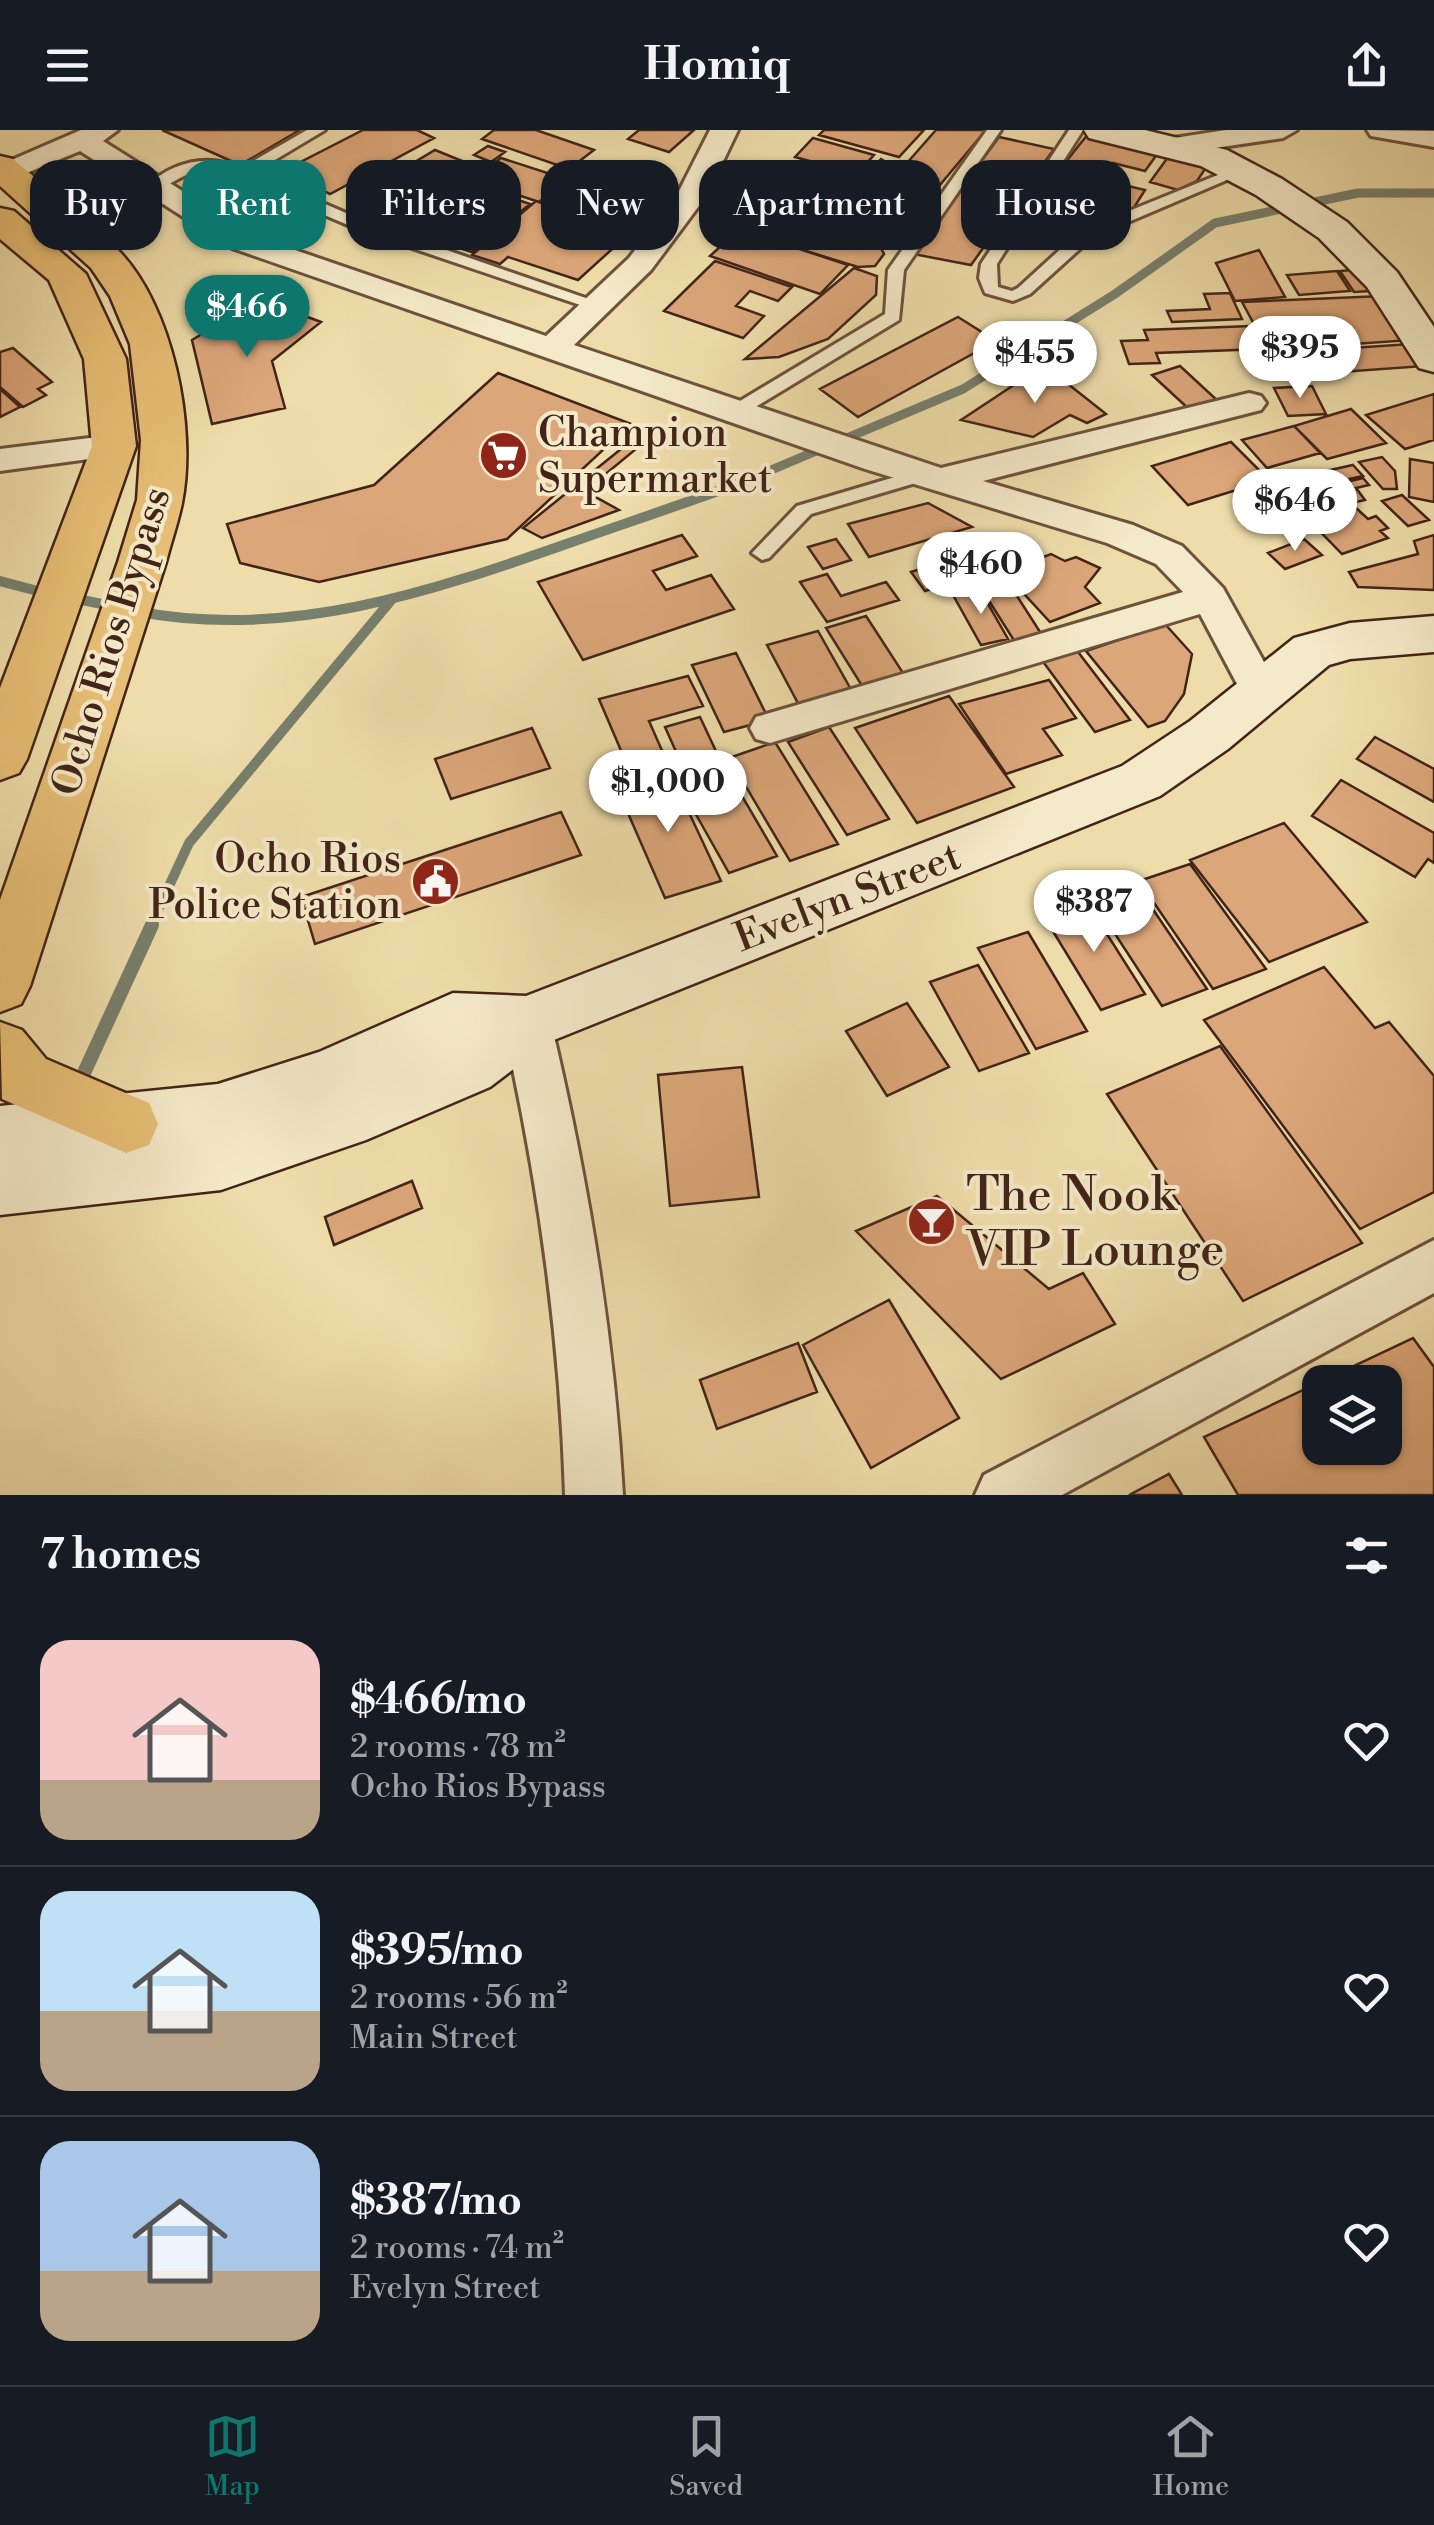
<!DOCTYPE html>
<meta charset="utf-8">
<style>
:root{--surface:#171b24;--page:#20242c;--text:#f1f3f6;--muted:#9ea1a6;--line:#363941;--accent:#0f766e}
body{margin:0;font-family:"Libre Bodoni",serif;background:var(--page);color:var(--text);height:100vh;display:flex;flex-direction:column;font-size:38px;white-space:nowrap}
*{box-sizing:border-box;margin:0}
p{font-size:32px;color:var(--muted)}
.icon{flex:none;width:55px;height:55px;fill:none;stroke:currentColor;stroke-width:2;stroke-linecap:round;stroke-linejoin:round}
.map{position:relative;height:1365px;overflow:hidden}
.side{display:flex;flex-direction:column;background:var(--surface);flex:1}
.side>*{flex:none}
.hud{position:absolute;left:30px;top:30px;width:1375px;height:90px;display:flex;gap:20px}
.fabs{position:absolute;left:1302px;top:1235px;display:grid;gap:20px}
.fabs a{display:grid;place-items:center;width:100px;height:100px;border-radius:20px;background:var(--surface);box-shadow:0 2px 8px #0004;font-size:50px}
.price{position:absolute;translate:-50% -85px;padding:0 22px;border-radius:35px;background:#fff;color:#222;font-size:32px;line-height:65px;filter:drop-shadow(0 2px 5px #0008)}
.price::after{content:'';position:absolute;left:50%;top:60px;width:30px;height:22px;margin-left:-15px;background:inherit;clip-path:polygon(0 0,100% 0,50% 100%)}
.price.current{background:var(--accent);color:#fff}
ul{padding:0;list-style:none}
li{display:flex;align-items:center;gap:30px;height:250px;padding:0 40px}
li+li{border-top:2px solid var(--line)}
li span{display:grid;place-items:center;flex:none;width:280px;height:200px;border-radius:30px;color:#555}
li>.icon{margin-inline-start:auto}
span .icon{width:120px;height:120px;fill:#fffc;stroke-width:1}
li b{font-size:42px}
h2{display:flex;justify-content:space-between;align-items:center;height:120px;padding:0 40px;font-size:42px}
.tag{padding:0 35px;border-radius:30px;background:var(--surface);box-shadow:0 2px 8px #0004;font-size:35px;line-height:90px}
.tag.current{background:var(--accent);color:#fff}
header{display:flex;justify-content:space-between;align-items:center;height:130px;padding:0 40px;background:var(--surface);font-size:45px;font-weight:700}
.menu{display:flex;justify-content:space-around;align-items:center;height:140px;border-top:2px solid var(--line);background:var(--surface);font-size:28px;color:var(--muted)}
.menu a{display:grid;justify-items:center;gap:5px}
.menu .current{color:var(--accent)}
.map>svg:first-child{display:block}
</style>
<header><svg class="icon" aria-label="menu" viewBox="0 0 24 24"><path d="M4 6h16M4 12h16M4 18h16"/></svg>Homiq<svg class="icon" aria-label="share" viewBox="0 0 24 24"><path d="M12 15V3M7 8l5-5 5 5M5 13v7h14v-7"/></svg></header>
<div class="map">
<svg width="1434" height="1365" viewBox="0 0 1434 1365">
<rect width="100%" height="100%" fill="#eda"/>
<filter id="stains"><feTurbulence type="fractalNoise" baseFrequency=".002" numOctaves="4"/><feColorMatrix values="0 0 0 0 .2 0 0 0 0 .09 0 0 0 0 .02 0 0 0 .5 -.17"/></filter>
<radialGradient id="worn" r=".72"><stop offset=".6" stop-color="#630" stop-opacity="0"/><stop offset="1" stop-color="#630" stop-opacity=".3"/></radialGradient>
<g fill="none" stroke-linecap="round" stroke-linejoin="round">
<!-- stream-far2 -->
<path stroke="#777f6d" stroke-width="9" d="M745,351l218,-92 152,-95 100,-71 143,-30h76"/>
<!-- stream-far1 -->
<path stroke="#777f6d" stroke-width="10" d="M0,451l49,13
M72,468l45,9
M135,481c152,30 295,-19 437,-69 60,-21 120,-41 179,-63
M150,797l39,-84 204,-245"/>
<!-- stream -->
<path stroke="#777f6d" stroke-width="14" d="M83,945l69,-150"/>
</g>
<!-- building -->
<path fill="#dba679" stroke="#422418" stroke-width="2.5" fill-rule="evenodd" d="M162,0h138l-60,35z
M363,0h54l17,8 -104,56 -45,-24z
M494,0h42l58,20 -25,19 -87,-30z
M639,0h55l-25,22 -41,-13z
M824,0h100l-25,27 -80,-22z
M936,0h50l-52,62 -42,-12z
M1088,4l70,19 -13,18 -32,-8 -19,27 -41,-12z
M999,7l55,12 -83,116 -58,-11z
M813,8l61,17 -17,19 -62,-17z
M488,16l17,6 -14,10 -17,-7z
M435,20l42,17 -55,36 -31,-14 33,-21 -11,-5z
M1171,23l38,10 -12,18 -19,9 -28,-8z
M501,28l65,21 -27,23 -66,-22z
M881,29l17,10 -7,7 -20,-6z
M788,39l59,14 -29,39 -61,-15z
M567,49l78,25 -31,21 -73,-23z
M848,54l29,7 -15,20 -30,-7z
M1124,55l21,5 -12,19 -22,-5z
M506,66l24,8 -58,48 -25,-8z
M536,71l95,31 -53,48 -70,-23 -8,7 -28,-9z
M431,75l16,6 -31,22 -16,-7z
M825,96l52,14 7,14 -9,12 -17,1 -55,-17z
M734,104l39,13 5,-5 70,23 -28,29 -110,-38z
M1259,120l26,47 -50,4 -19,-38z
M715,131l77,26 -14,14 -28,-10 -14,15 28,10 -21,22 -79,-27z
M854,138l23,8 -1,19 -48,44 -49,18 -34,2z
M1352,140l20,21 -18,1 -14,-21z
M1337,141l13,20 -51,4 -12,-20z
M1230,163l12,26 -70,3 -5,-11 43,-2 -6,-15z
M1383,166l29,44 -144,10 -26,-48z
M267,172l54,20 -49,39 13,47 -73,16 -20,-84 56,-34z
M958,187l38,24 -138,76 -38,-28z
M1251,196l11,23 -106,4 4,10 -31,1 -8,-23 27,-1 -4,-10z
M1411,214l14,22 -155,11 -12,-23z
M13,218l39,34 -14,7 8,6 -23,12 -23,-20v-35z
M1044,235l62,49 -19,9 -17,-8 -37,22 -72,-17z
M1180,236l39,36 -28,9 -39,-36z
M498,243l133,51 -124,115 -188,43 -79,-19 -13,-39 147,-39z
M1312,256l14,28 -38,2 -14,-28z
M0,259l20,18 -20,10z
M1434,264v46l-29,9 -39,-34z
M1351,279l35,34 -59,16 -33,-33z
M1294,296l26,27 -53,15 -25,-28z
M1231,312l38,38 -81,25 -36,-39z
M626,315l10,4 -51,42 34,19 -77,28 -19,-10z
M1382,327l13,14 2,18h-14l-24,-27z
M1410,329l24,4v39l-25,-5z
M1353,335l10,11 -51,11 -9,-11z
M1363,348l6,7 -13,3 9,12 -53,12 -16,-18z
M1282,355l9,10 -17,5 -10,-11z
M1402,365l27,25 -21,6 -26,-25z
M928,373l44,24 -103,30 -21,-33z
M1355,377l13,12 8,-3 12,12 -8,3 8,7 -46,16 -32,-33z
M682,405l15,21 -44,15 13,19 45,-15 23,34 -151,51 -45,-78z
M1434,405v55l-76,-3 -9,-15 69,-18 -4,-13z
M836,409l15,21 -28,9 -15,-22z
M1304,409l18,16 -37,14 -17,-16z
M1019,411l13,19 -37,9 -13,-19z
M1051,424l14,7 11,-4 24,11 -15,19 15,16 -50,19 -46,-50z
M955,428l14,19 -44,14 -14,-19z
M827,444l14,22 45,-14 13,18 -72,22 -27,-40z
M1006,449l36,56 -27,7 -36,-57z
M980,460l28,49 -27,6 -28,-50z
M866,486l39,60 -41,13 -38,-61z
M1165,494l27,30 -8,40 -19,27 -17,6 -62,-76z
M818,501l35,62 -53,14 -33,-62z
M1075,518l55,72 -35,12 -54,-73z
M736,523l33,67 -45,12 -32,-67z
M688,546l15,30 -54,15 22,50 -37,10 -35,-82z
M1049,550l27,38 -33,11 19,26 -56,19 -47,-70z
M949,566l65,91 -97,36 -62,-95z
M700,587l22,47 -36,10 -21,-47z
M829,597l60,92 -42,16 -59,-93z
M532,598l18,40 -99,31 -16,-40z
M1375,607l59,32v33l-77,-43z
M775,612l63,102 -48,17 -61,-103z
M670,642l51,109 -56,17 -48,-110z
M728,642l49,84 -48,17 -48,-85z
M1341,650l93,53v30l-6,-4 -13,18 -103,-61z
M561,682l20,43 -266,89 -14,-47z
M1284,693l83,99 -98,40 -79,-102z
M1190,734l76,105 -53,20 -74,-108z
M1133,750l74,109 -45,17 -73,-112z
M1086,771l59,93 -44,16 -58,-95z
M1028,802l59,99 -51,18 -58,-101z
M978,835l51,88 -50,18 -49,-89z
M1324,837l51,61 14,-6 45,54v116l-74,37 -156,-209z
M907,873l42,64 -62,29 -41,-65z
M1220,916l142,197 -119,58 -136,-207z
M742,937l17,130 -89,9 -12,-131z
M412,1051l10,27 -88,37 -9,-28z
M937,1066l112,93 34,-16 32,51 -114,55 -145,-148z
M889,1170l70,118 -88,50 -68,-123z
M1413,1208l21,29v128h-196l-34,-58zM1320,1252h65v66h-65z
M798,1213l19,49 -100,37 -17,-49z
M1169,1344l13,21h-53z"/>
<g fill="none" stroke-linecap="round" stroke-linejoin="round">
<defs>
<path id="lane" d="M307,0h18l-72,43 121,52 232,80 -2,4h-12l-230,-78 -120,-51 -54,30h-10v-6l52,-30c-30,-13 -45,3 -73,16l-13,-3c30,-25 61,-34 97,-19z
M987,0h14l-97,140 -5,50 -157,95h-12v-8l155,-93 3,-44z
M1069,0h14l-49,77 53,21 148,-60 13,3 -155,66 -63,57 -17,7 -28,-8 -6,-15 2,-14zM1028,85l48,20 -58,53 -6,3 -14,-4 -1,-23z
M922,339l7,2v8l-118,35 -42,44 -7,2 -10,-7 45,-47z"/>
<path id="street" d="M81,0h37l-15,11 151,95 292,100 83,-78 49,-65 32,-63h28l-31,65 -56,75 -77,75 367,123 308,-75 12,3 5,7 -5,7 -278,71 150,44 49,21 41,42 57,103 -6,10 -14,5 -14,-5 -46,-87 -430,129 -14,-4 -6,-11 6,-11 427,-125 -27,-28 -49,-21 -242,-74 -633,-221 -152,-97 -80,33v-19z
M1226,0h71l-14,8 -109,16 -14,-8 14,-8z
M1367,0l67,1v16l-63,-11z
M114,305l12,3 5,8 -5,8 -126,17v-22z
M527,872l17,6 7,15c37,156 63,312 72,472h-58c-5,-160 -27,-316 -62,-472l7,-15z
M1434,1110v53l-372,202h-87l9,-20z"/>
<path id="secondary" d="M1084,0h61l82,20 55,29 65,43 50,50 37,55v45l-15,-4 -52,-81 -48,-49 -63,-43 -55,-29 -112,-28z
M1434,486v36l-84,7 -21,6 -101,84 -68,47 -611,246 -59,45 -124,53 -145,50 -221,25v-109l218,-22 101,-32 134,-59 73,3 596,-230 68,-45 104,-83 56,-15z"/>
<path id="primary" d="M0,26l13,3c35,30 73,58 105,91 55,56 79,177 64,253 -4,20 -11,39 -16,59l-136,424 -9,18 -21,8v-112l118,-338 19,-62 4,-60 -11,-96 -20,-48 -19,-28 -91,-82z
M0,78l14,3 72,63 40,85 10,87 -109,313 -8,14 -19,7v-92l92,-242 -8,-87 -35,-79 -49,-41z
M0,892l22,8 24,29 103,44 9,21 -9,21 -23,8 -124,-54z"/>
</defs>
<!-- lane casing -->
<use href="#lane" stroke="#6d523c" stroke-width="6"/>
<!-- street casing -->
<use href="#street" stroke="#6d523c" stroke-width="6"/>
<!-- secondary casing -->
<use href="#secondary" stroke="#422418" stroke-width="5"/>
<!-- primary casing -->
<use href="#primary" stroke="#422418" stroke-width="5"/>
<!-- lane -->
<use href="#lane" fill="#f4e9c8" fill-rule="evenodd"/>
<!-- street -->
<use href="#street" fill="#f4e9c8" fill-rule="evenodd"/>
<!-- secondary -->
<use href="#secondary" fill="#f4e9c8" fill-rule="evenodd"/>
<!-- primary -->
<use href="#primary" fill="#e7be75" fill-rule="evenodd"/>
</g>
<!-- icons -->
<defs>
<symbol id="supermarket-disc" viewBox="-11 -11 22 22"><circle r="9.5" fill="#8f2418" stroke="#f4e9c8"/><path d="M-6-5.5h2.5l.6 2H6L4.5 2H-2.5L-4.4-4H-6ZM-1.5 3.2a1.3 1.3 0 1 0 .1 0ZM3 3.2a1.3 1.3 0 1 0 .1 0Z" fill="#fff"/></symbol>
<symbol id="civic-disc" viewBox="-11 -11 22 22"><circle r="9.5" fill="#8f2418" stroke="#f4e9c8"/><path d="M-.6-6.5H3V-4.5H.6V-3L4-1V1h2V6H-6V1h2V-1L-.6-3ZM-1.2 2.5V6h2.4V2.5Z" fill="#fff"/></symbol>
<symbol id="bar-disc" viewBox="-11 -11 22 22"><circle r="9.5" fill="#8f2418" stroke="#f4e9c8"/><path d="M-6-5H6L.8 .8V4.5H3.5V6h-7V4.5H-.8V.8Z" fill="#fff"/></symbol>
</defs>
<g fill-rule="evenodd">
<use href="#supermarket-disc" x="476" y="298" width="55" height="55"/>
<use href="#civic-disc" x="408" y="724" width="55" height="55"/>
<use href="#bar-disc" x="904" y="1064" width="55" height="55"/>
</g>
<g text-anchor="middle" stroke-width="8" stroke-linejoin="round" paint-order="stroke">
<!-- poi labels -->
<g font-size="40" fill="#422418" stroke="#f4e9c8" text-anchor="start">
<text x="538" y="316">Champion<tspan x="538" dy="46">Supermarket</tspan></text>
<text x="401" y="742" text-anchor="end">Ocho Rios<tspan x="401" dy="46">Police Station</tspan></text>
</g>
<!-- street labels -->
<g font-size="40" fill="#422418" stroke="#f4e9c8">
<text transform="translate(110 511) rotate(-73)" y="14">Ocho Rios Bypass</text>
<text transform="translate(847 766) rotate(-21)" y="14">Evelyn Street</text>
</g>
<!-- near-poi labels -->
<g font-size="48" fill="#422418" stroke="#f4e9c8" text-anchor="start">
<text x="966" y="1080">The Nook<tspan x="966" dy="55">VIP Lounge</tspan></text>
</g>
</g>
<rect width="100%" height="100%" filter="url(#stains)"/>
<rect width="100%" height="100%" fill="url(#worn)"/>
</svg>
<div class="fabs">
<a><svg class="icon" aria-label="layers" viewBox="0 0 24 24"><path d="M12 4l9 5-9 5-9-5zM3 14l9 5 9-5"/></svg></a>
</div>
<b class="price current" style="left:247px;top:230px">$466</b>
<b class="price" style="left:1300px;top:271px">$395</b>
<b class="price" style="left:1035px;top:276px">$455</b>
<b class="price" style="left:1295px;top:424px">$646</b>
<b class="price" style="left:981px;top:487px">$460</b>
<b class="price" style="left:668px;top:705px">$1,000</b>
<b class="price" style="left:1094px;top:825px">$387</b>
<div class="hud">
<a class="tag">Buy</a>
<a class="tag current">Rent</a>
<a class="tag">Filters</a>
<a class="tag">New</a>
<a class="tag">Apartment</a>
<a class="tag">House</a>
</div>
</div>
<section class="side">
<h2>7 homes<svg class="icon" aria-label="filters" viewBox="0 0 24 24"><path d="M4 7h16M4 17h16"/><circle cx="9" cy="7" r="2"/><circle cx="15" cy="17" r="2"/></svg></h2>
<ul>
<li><span style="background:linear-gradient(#f6c9c9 70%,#b9a48a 0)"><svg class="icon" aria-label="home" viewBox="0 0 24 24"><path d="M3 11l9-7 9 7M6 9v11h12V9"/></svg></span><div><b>$466/mo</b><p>2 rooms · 78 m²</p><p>Ocho Rios Bypass</p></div><svg class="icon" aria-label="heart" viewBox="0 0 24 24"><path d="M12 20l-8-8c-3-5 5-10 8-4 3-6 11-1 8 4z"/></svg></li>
<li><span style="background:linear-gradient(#bfe0f5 60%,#b9a48a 0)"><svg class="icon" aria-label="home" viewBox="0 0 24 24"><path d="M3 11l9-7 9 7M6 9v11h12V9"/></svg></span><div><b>$395/mo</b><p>2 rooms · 56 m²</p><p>Main Street</p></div><svg class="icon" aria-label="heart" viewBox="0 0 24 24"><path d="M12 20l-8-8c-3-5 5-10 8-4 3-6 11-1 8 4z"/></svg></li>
<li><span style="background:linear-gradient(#a9c7e8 65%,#b9a48a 0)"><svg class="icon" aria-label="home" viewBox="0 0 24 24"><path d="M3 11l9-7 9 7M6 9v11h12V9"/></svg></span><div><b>$387/mo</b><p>2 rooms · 74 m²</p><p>Evelyn Street</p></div><svg class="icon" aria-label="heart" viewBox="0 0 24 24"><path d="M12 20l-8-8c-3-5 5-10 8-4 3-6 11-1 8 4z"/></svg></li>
</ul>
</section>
<nav class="menu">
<a class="current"><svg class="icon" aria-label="map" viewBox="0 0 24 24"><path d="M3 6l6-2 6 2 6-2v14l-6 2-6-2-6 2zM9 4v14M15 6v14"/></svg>Map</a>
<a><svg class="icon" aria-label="saved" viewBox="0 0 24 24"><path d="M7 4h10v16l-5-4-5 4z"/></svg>Saved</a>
<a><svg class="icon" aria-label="home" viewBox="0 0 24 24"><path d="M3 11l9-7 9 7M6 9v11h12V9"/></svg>Home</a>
</nav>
